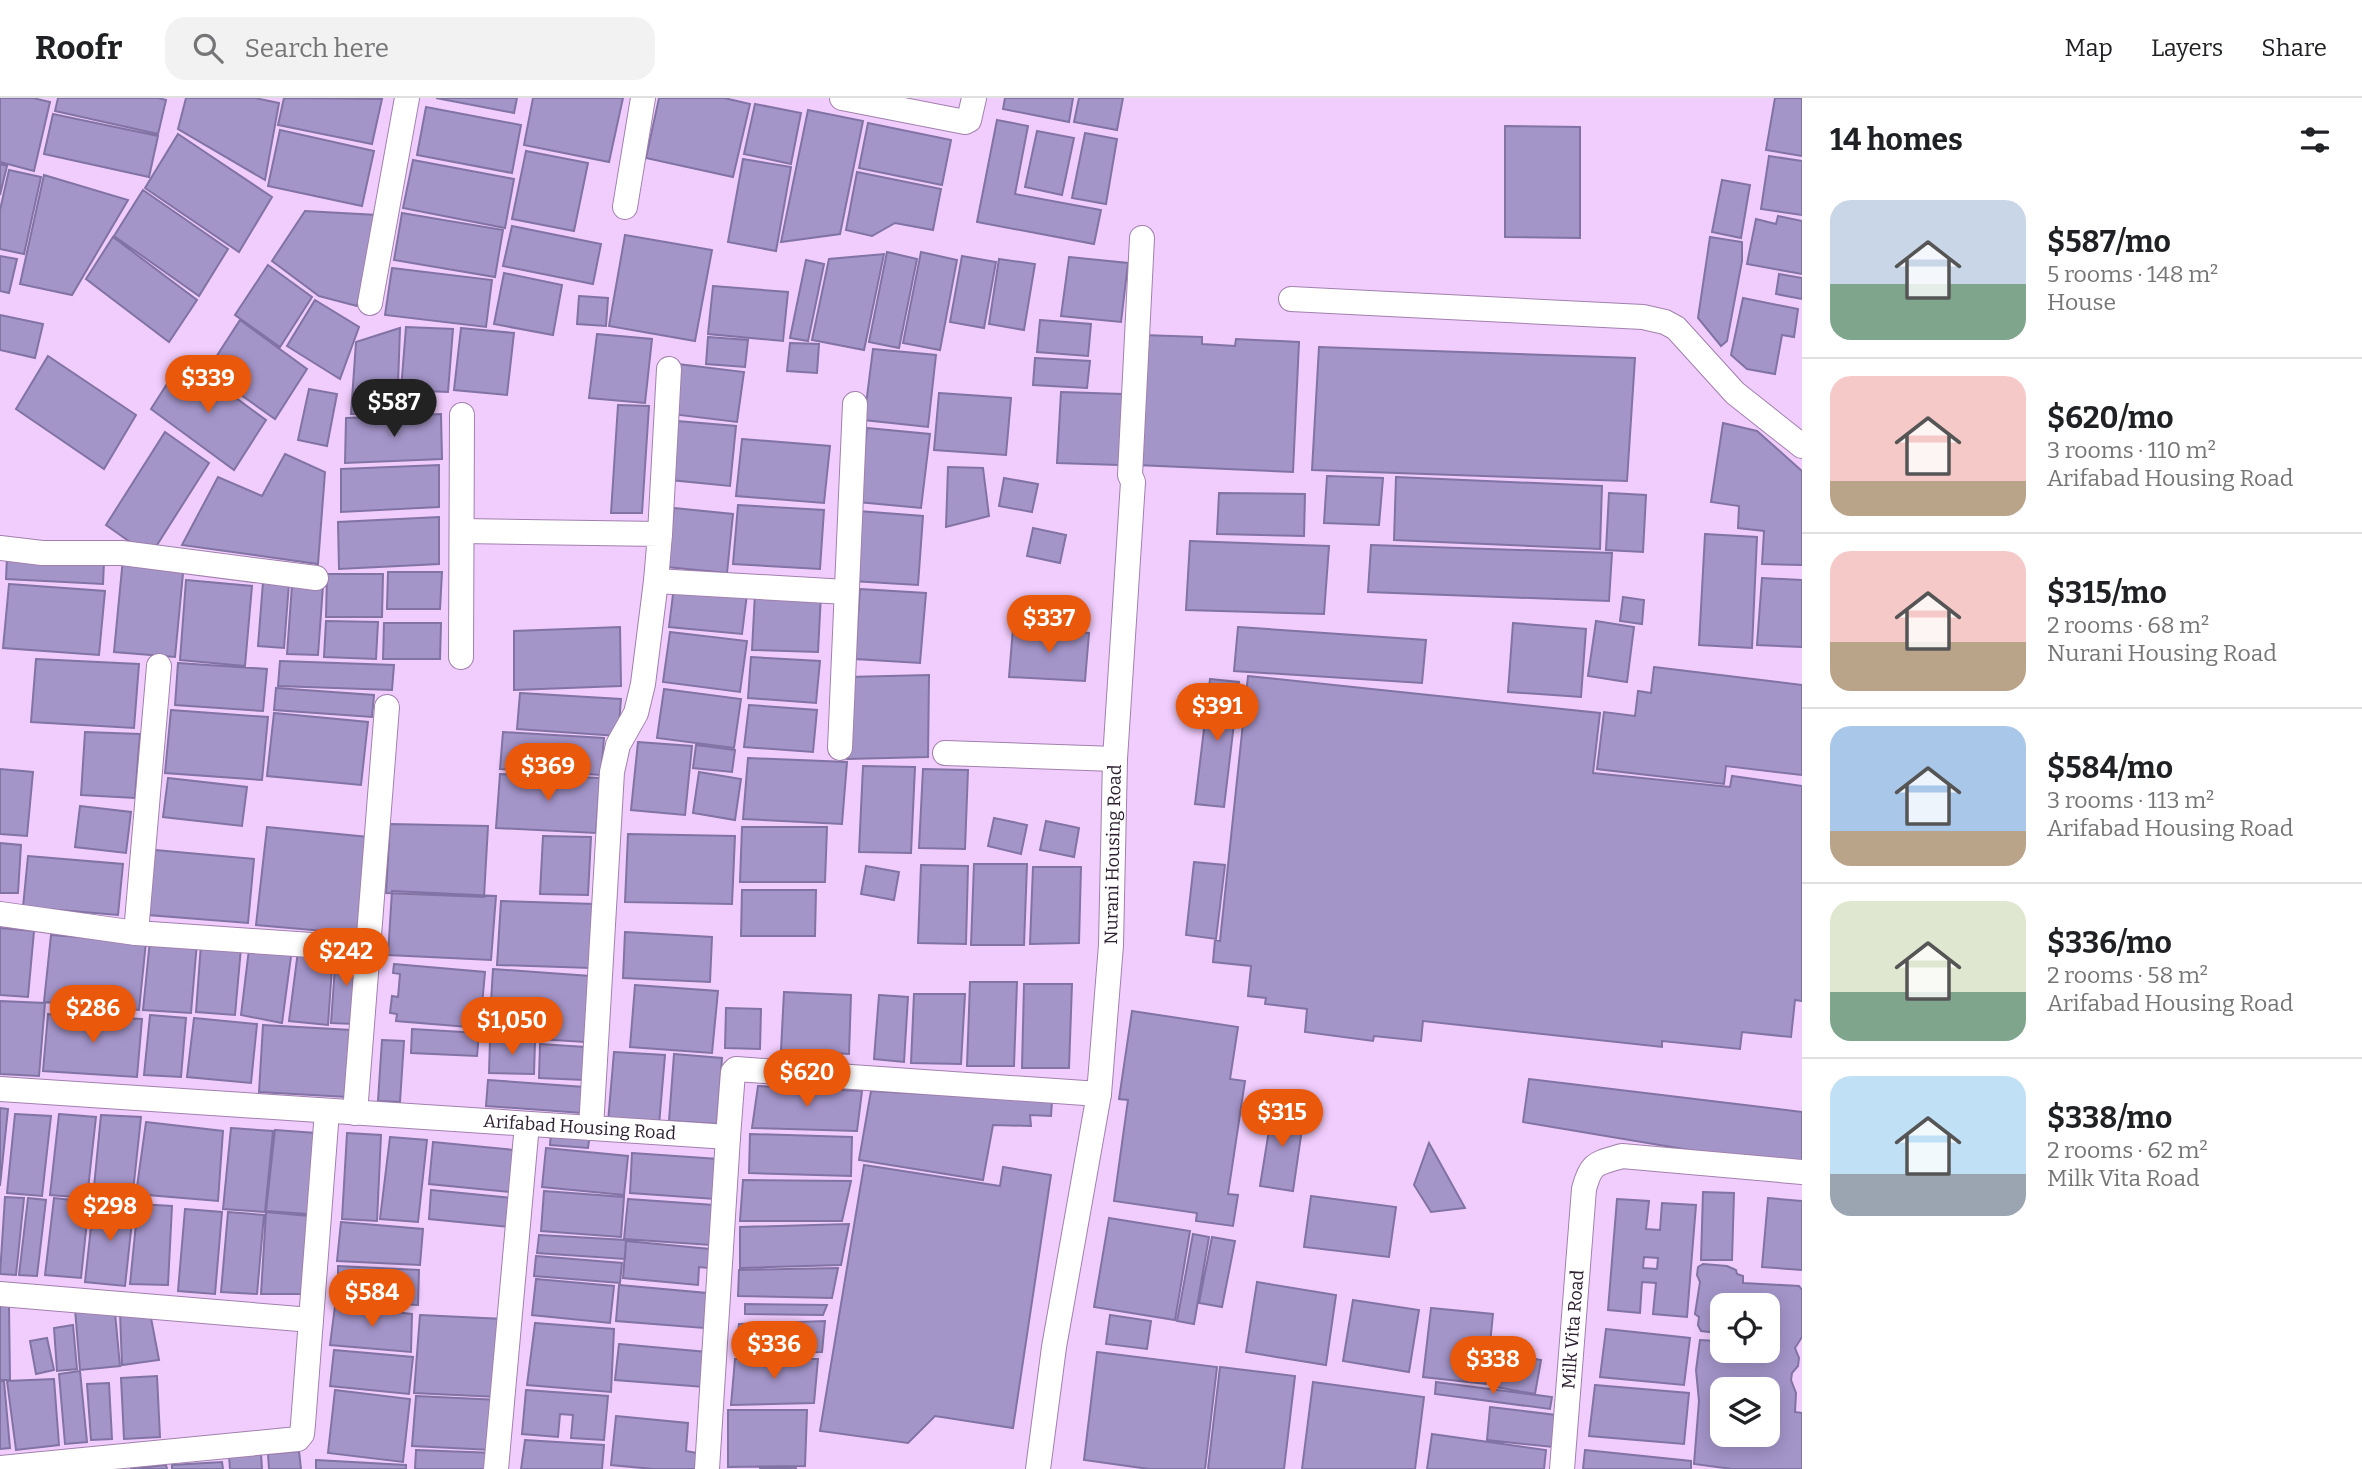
<!DOCTYPE html>
<meta charset="utf-8">
<style>
:root{--surface:#fff;--page:#f2f2f2;--text:#202124;--muted:#757577;--line:#e0e0e0;--accent:#ea580c}
body{margin:0;font-family:Bitter,serif;background:var(--page);color:var(--text);height:100vh;display:flex;flex-direction:column;font-size:26px;white-space:nowrap}
*{box-sizing:border-box;margin:0}
p{font-size:23px;color:var(--muted)}
.icon{flex:none;width:38px;height:38px;fill:none;stroke:currentColor;stroke-width:2;stroke-linecap:round;stroke-linejoin:round}
.map{position:relative;flex:1;overflow:hidden}
.side{display:flex;flex-direction:column;background:var(--surface);width:560px}
.side>*{flex:none}
.controls{position:absolute;left:1710px;top:1195px;display:grid;gap:14px}
.controls a{display:grid;place-items:center;width:70px;height:70px;border-radius:14px;background:var(--surface);box-shadow:0 4px 18px #0003;font-size:35px}
.price{position:absolute;translate:-50% -60px;padding:0 16px;border-radius:24px;background:var(--accent);color:#fff;font-size:23px;line-height:46px;filter:drop-shadow(0 2px 4px #0008)}
.price::after{content:'';position:absolute;left:50%;top:42px;width:21px;height:16px;margin-left:-10px;background:inherit;clip-path:polygon(0 0,100% 0,50% 100%)}
.price.active{background:#222;color:#fff}
ul{padding:0;list-style:none}
li{display:flex;align-items:center;gap:21px;height:175px;padding:0 28px}
li+li{border-top:2px solid var(--line)}
li span{display:grid;place-items:center;flex:none;width:196px;height:140px;border-radius:21px;color:#555}
li>.icon{margin-inline-start:auto}
span .icon{width:84px;height:84px;fill:#fffc;stroke-width:1}
li b{font-size:30px}
h2{display:flex;justify-content:space-between;align-items:center;height:84px;padding:0 28px;font-size:30px}
header{display:flex;align-items:center;gap:42px;box-sizing:border-box;height:98px;padding:0 35px;background:var(--surface);border-bottom:2px solid var(--line)}
header strong{font-size:33px}
nav{display:flex;gap:38px;margin-inline-start:auto;font-size:24px}
.search{width:490px;height:63px;background:var(--page);display:flex;align-items:center;gap:18px;box-sizing:border-box;padding:0 24px;border-radius:21px;color:var(--muted);font-size:26px}
main{display:flex;flex:1;min-height:0}
.map>svg:first-child{display:block}
</style>
<header>
<strong>Roofr</strong>
<div class="search"><svg class="icon" aria-label="search" viewBox="0 0 24 24"><circle cx="10" cy="10" r="6"/><path d="M15 15l6 6"/></svg>Search here</div>
<nav><a>Map</a><a>Layers</a><a>Share</a></nav>
</header>
<main>
<div class="map">
<svg width="1802" height="1371" viewBox="0 0 1802 1371">
<rect width="100%" height="100%" fill="#f1cdfd"/>
<!-- building -->
<path fill="#a495c9" stroke="#8173a4" stroke-width="2" fill-rule="evenodd" d="M0,0h33l17,4 -16,69 -34,-9z
M58,0h100l8,2 -8,34 -103,-23z
M186,0h69l24,5 -14,77 -87,-51z
M284,0l98,1 -10,45 -94,-19z
M436,0h81l-3,15z
M533,0h90l-14,64 -85,-17z
M659,0h65l26,6 -17,73 -87,-19z
M1005,0h68l-4,24 -66,-13z
M1079,0h44l-6,32 -43,-8z
M1775,0h27v58l-36,-6z
M755,6l46,9 -10,51 -47,-10z
M426,9l95,18 -9,48 -95,-18z
M808,12l55,11 -23,113 -59,8z
M53,16l105,22 -9,41 -105,-23z
M997,22l31,6 -13,68 86,16 -7,34 -117,-22z
M868,25l83,17 -9,45 -83,-17z
M1505,28l75,1v111l-75,-1z
M280,32l94,21 -12,55 -94,-20z
M1037,33l37,7 -12,57 -37,-8z
M1085,35l32,6 -11,65 -34,-6z
M178,36l94,63 -33,55 -94,-64z
M526,53l62,12 -14,68 -62,-12z
M1769,58l33,5v54l-41,-6z
M743,61l48,8 -15,84 -48,-9z
M413,62l101,19 -9,49 -102,-20z
M0,66l7,2 -7,29z
M9,72l32,7 -17,77 -24,-5v-39z
M857,74l84,17 -8,41 -38,-7 -23,13 -26,-6z
M44,77l84,25 -56,95 -52,-11z
M1722,82l28,5 -9,53 -29,-6z
M143,92l85,59 -29,47 -85,-60z
M305,113l72,4 -20,91 -38,-10 -47,-35z
M402,115l101,17 -8,47 -101,-17z
M1778,118l24,5v53l-55,-10 9,-45 20,5z
M512,128l89,18 -8,40 -90,-18z
M625,137l87,15 -17,91 -86,-15z
M113,139l84,63 -28,42 -83,-63z
M1710,139l32,5v19l-15,80 -6,5 -23,-28z
M887,154l30,7 -18,89 -30,-6z
M921,154l36,8 -17,90 -37,-7z
M884,156l-20,96 -52,-10 17,-81z
M0,158l17,3 -8,34 -9,-2z
M962,158l34,6 -12,66 -34,-6z
M1069,159l59,6 -7,59 -60,-6z
M999,161l36,5 -11,66 -35,-6z
M806,162l18,4 -16,77 -18,-3z
M268,167l44,32 -32,50 -45,-32z
M392,170l100,12 -6,47 -101,-12z
M504,175l58,12 -9,50 -59,-11z
M1779,176l23,4v21l-26,-5z
M713,188l75,6 -5,49 -75,-7z
M579,198l29,2 -2,28 -29,-2z
M1743,200l55,11 -4,28 -12,-2 -7,39 -28,-5 -16,-14z
M315,202l44,27 -19,52 -53,-33z
M0,217l43,9 -8,34 -35,-8z
M240,222l67,49 -32,50 -68,-48z
M1040,222l51,4 -3,32 -51,-4z
M406,229l47,2 -5,63 -47,-2z
M400,230l-3,85 -46,1 5,-72z
M461,230l53,5 -7,62 -53,-5z
M597,236l55,5 -7,64 -56,-5z
M1142,237l60,2v7l33,2 1,-7 63,3 -6,130 -156,-7z
M708,239l40,3 -3,27 -39,-3z
M790,245l29,1 -2,29 -30,-2z
M1319,249l316,11 -8,123 -315,-11z
M873,251l63,6 -8,72 -64,-7z
M48,258l88,59 -32,54 -88,-60z
M1035,260l55,3 -3,27 -54,-3z
M183,261l83,61 -32,50 -83,-61z
M678,266l66,8 -7,50 -66,-8z
M309,291l28,5 -10,52 -29,-6z
M1061,294l62,2 -4,71 -62,-2z
M939,295l72,5 -5,57 -72,-5z
M618,307l31,1 -7,107h-31z
M441,316l1,45 -97,4 1,-45z
M677,323l59,5 -6,60 -60,-6z
M1723,325l34,8 45,40v94l-40,-1 2,-33 -26,-3 1,-22 -28,-4z
M867,330l63,6 -9,74 -63,-6z
M165,334l44,31 -59,93 -44,-31z
M742,341l88,7 -6,57 -88,-7z
M285,356l40,18 -7,92 -136,-19 36,-68 44,19z
M439,367v42l-98,5v-43z
M948,369l35,1 6,48 -43,11z
M1327,378l56,2 -4,47 -55,-2z
M1396,379l206,9 -2,63 -206,-9z
M1004,380l34,6 -6,28 -33,-6z
M1219,395l86,1 -1,42 -87,-2z
M1609,395l37,2 -3,57 -37,-2z
M738,407l86,5 -4,59 -87,-5z
M674,410l59,6 -6,59 -60,-6z
M858,413l65,5 -5,69 -66,-4z
M439,419v47l-100,5 -1,-47z
M1033,430l33,7 -6,28 -33,-7z
M1705,436l52,3 -5,111 -53,-3z
M1190,443l139,5 -5,68 -138,-4z
M1371,447l241,8 -3,48 -241,-9z
M7,459l97,5 -1,22 -97,-5z
M123,460l61,5 -9,94 -61,-5z
M388,474h54l-2,37h-53z
M327,476h56l-1,43h-56z
M1762,480l40,2v67l-45,-2z
M186,482l66,6 -7,80 -65,-6z
M263,484l26,1 -5,65 -26,-2z
M9,486l96,7 -6,64 -96,-7z
M292,487l31,1 -5,69 -31,-1z
M674,488l73,8 -5,40 -73,-7z
M860,491l66,4 -6,70 -65,-4z
M755,495l66,1 -3,58 -66,-2z
M1623,499l21,3 -2,24 -22,-3z
M326,523l52,1 -2,37 -52,-2z
M1596,523l38,6 -7,55 -39,-6z
M384,525h57l-1,36h-57z
M1513,525l73,6 -5,68 -73,-5z
M620,529l1,59 -107,4v-59z
M1238,529l188,13 -4,43 -188,-12z
M1013,530l76,5 -4,48 -76,-4z
M670,534l77,9 -7,51 -77,-10z
M751,559l69,4 -4,42 -68,-5z
M36,561l103,5 -5,64 -103,-6z
M280,563l114,4 -2,25 -114,-4z
M178,565l89,6 -4,42 -88,-6z
M1654,569l148,18v90l-76,-9 -2,18 -127,-15 7,-57 31,4 3,-25 13,2z
M929,577l-1,82 -81,2v-82z
M1248,578l352,37 -7,60 137,14 2,-11 70,10v215l-7,-1 -4,37 -49,-5 -2,17 -78,-8v6l-239,-26 -2,20 -47,-5 -1,5 -68,-9 2,-23 -42,-5 1,-6 -18,-2 3,-30 -38,-4 2,-22 5,1z
M1210,581l29,3 -15,125 -29,-3z
M276,590l98,7 -2,22 -98,-7z
M664,591l77,10 -7,49 -77,-10z
M520,595l101,6 -3,37 -101,-7z
M749,607l68,5 -4,42 -69,-5z
M171,612l97,7 -6,63 -97,-7z
M274,615l94,9 -7,63 -94,-9z
M85,634l55,2 -5,64 -54,-3z
M503,634l101,6 -3,37 -101,-6z
M638,644l54,4 -7,69 -54,-5z
M696,647l39,5 -3,22 -39,-4z
M748,660l99,4 -5,62 -99,-5z
M863,668l52,1 -4,86 -52,-1z
M0,671l33,3 -6,64 -27,-2z
M923,671l45,1 -3,79 -46,-1z
M699,674l42,7 -6,41 -42,-7z
M500,676l100,4 -4,55 -100,-5z
M168,680l79,9 -5,39 -79,-9z
M80,708l51,6 -5,41 -51,-6z
M994,720l33,7 -6,29 -33,-8z
M1046,723l33,7 -5,29 -34,-7z
M390,726l98,2 -4,71 -98,-4z
M267,729l101,10 -10,97 -102,-9z
M742,729h85l-2,55h-85z
M628,736l107,2 -3,68 -107,-2z
M543,738l48,1 -3,58 -48,-1z
M0,745l21,2 -3,48h-18z
M155,752l99,9 -6,64 -100,-8z
M28,758l95,8 -5,51 -95,-8z
M1194,764l31,3 -9,74 -30,-4z
M974,766h53l-3,81h-53z
M921,767l47,1 -2,78 -48,-1z
M866,768l33,6 -5,28 -33,-6z
M1033,769h48l-2,76 -49,1z
M742,792h74l-1,46h-74z
M392,793l104,5 -5,64 -103,-5z
M501,803l94,3 -4,64 -94,-3z
M0,830l34,3 -6,66 -28,-2z
M625,834l87,5 -2,45 -87,-4z
M51,837l95,7 -7,68 -95,-8z
M150,842l47,2 -6,71 -48,-3z
M201,846l40,4 -6,67 -39,-3z
M249,851h43l-10,74 -41,-8z
M298,853l35,2 -5,72 -39,-4z
M336,855l25,2 -6,69 -24,-1z
M394,866l91,8 -5,56 -84,-7 1,-7 -7,-1 2,-17 6,1 2,-23 -7,-1z
M493,871l97,7 -5,66 -96,-6z
M970,884h47l-3,84h-47z
M1024,886h48l-3,84h-47z
M635,887l83,6 -6,62 -82,-6z
M784,894l67,3 -2,59 -68,-4z
M914,896h51l-4,70 -50,-1z
M879,897l29,2 -4,65 -30,-3z
M0,903l45,2 -6,73 -39,-2z
M726,910l35,1 -1,40 -35,-1z
M1132,913l106,16 -8,52 15,2 -17,113 10,1 -5,31 -37,-5 1,-8 -83,-12 14,-101 -9,-1z
M48,916l94,5 -5,58 -94,-6z
M150,917l36,3 -5,59 -37,-2z
M194,920l63,6 -6,59 -64,-6z
M263,927l88,5 -4,67 -88,-5z
M412,931l67,4 -2,23 -66,-3z
M382,942l22,1 -4,61 -22,-1z
M490,942l45,2 -1,32 -45,-1z
M540,946l45,3 -1,33 -45,-2z
M614,954l51,3 -6,70 -51,-3z
M674,956l48,4 -5,66 -48,-3z
M1529,981l273,33v57l-279,-47z
M488,982l96,7 -2,26 -96,-7z
M758,988l104,5 -5,40 -105,-3z
M871,993l181,10 -1,15 -21,-1 1,11 -38,-1 -10,55 -124,-20z
M1274,1001l29,23 -10,69 -33,-5z
M0,1010l8,1 -8,77z
M15,1016l36,2 -9,80 -35,-3z
M59,1016l37,3 -9,81 -37,-3z
M101,1017l40,2 -9,84 -39,-4z
M146,1024l77,9 -5,70 -82,-7z
M231,1030l42,3 -8,81 -42,-3z
M275,1032l41,3 -8,81 -42,-3z
M551,1033l39,3 -2,14 -38,-3z
M347,1035l34,2 -4,86 -35,-2z
M750,1036l102,3 -1,39 -102,-3z
M390,1039l37,3 -9,82 -38,-3z
M433,1044l81,8 -4,42 -81,-8z
M1429,1045l36,65 -34,4 -17,-27z
M546,1050l82,8 -4,39 -82,-8z
M632,1055l86,6 -3,40 -85,-6z
M864,1067l136,21 3,-19 48,8 -38,253 -78,-12 -27,27 -88,-12z
M743,1082l108,1 -9,40h-102z
M431,1092l82,8 -4,29 -80,-8z
M544,1093l80,6 -3,40 -80,-6z
M1703,1094l31,1 -2,67h-31z
M1311,1098l85,11 -7,50 -85,-10z
M5,1099l19,1 -8,77 -16,-1z
M28,1100l18,2 -9,76 -18,-1z
M54,1100l35,4 -8,76 -36,-3z
M1768,1100l34,3v69l-40,-3z
M94,1101l40,4 -9,83 -40,-4z
M628,1101l86,6 -3,40 -87,-6z
M1617,1101l32,2 -3,28 14,1 2,-27 34,2 -9,112 -34,-3 3,-31 -14,-1 -2,31 -32,-3zM1644,1159l14,1 -1,11 -14,-1z
M138,1106l34,2 -4,79 -38,-1z
M185,1111l37,3 -7,82 -37,-3z
M228,1114l36,3 -7,79 -36,-2z
M266,1114l43,4 -8,78h-40z
M1109,1120l81,13 -15,89 -81,-13z
M341,1124l82,7 -3,36 -83,-4z
M849,1126l-8,41 -101,3v-41z
M1193,1136l16,3 -15,87 -17,-3z
M539,1137l87,5 -1,19 -88,-6z
M1212,1139l23,4 -13,66 -23,-4z
M626,1143l84,8 -2,19 -9,-1 -1,18 -75,-7z
M536,1158l86,7 -2,20 -86,-7z
M1703,1166l24,2 9,4 1,4 6,2v7l56,3 3,4v47l-7,11 4,10 -1,8 -6,7 -1,7 5,13 -1,19 7,1v56h-70l-38,-5 5,-63 -3,-31 4,-30 17,1 1,-8 -17,-2 -3,-6 1,-8 -4,-3 5,-32 -3,-7 1,-8zM1722,1208h46v45h-46zM1722,1292h46v45h-46z
M338,1168l81,4 -1,35 -80,-4z
M838,1170l-6,30 -94,-2 1,-26z
M536,1181l78,7 -4,37 -78,-8z
M1257,1184l79,13 -10,70 -80,-13z
M619,1187l88,8 -3,35 -88,-7z
M1353,1202l66,10 -10,62 -66,-11z
M745,1206l82,1 -4,10 -78,-1z
M0,1208h9l1,74h-10z
M335,1208l77,8 -1,38 -81,-7z
M1431,1210l62,6 -7,70 -63,-7z
M75,1211l40,4 5,53 -40,4z
M120,1215l31,5 8,42 -37,5z
M420,1217l84,4 -6,78 -84,-4z
M1110,1217l41,6 -4,28 -41,-5z
M825,1223l-3,31 -87,1 4,-29z
M535,1225l79,6 -3,63 -84,-7z
M73,1227l4,44 -20,2 -3,-43z
M1606,1231l84,9 -6,47 -84,-8z
M47,1240l7,32 -18,4 -6,-33z
M619,1246l88,8 -3,35 -89,-7z
M334,1252l79,7 -4,37 -79,-8z
M1097,1254l120,15 -12,102h-56l-65,-9z
M1495,1254l46,8 -6,34 -45,-8z
M735,1261h83l-4,44 -83,2z
M1220,1269l75,9 -11,93h-76z
M80,1273l7,71 -22,2 -6,-70z
M157,1278l3,61 -36,2 -3,-61z
M54,1281l5,66 -43,5 -9,-69z
M0,1283h4l6,67 -10,1z
M1313,1284l111,15 -9,72h-113z
M1436,1284l116,15 -2,12 -115,-15z
M109,1285l3,56 -21,1 -4,-56z
M1595,1287l94,8 -5,51 -95,-8z
M335,1292l75,9 -7,63 -75,-9z
M526,1292l82,6 -4,44 -33,-2 2,-23 -13,-1 -2,23 -36,-3z
M416,1298l83,4 -7,50 -80,-4z
M1490,1309l66,8 -3,32 -66,-7z
M728,1312h79l-2,56 -77,1z
M616,1318l72,7 -2,28 11,2 -2,16h-42l-42,-4z
M1432,1336l114,16 -2,19h-117z
M525,1342l79,5 -2,24h-81z
M416,1352l79,3 -1,16h-79z
M1585,1352l106,11v8h-108z
M299,1353l2,18h-32l-1,-15z
M261,1356l1,15h-32l-1,-13z
M316,1362l90,5v4h-90z
M222,1364l1,7h-51v-4z
M166,1367l1,4h-37z
M796,1369v2h-36v-1z"/>
<g fill="none" stroke-linecap="round" stroke-linejoin="round">
<defs>
<g id="street">
<path d="M842,0l123,24 4,-2 5,-22"/>
<path d="M625,109l18,-109"/>
<path d="M1291,201l352,18 22,5 11,6 59,65 67,53"/>
<path d="M370,205l37,-205"/>
<path d="M462,433l198,3 -4,47 190,11"/>
<path d="M660,436l9,-165"/>
<path d="M0,450l42,5h80l194,25"/>
<path d="M461,559l1,-242"/>
<path d="M840,650l15,-344"/>
<path d="M945,655l170,6"/>
<path d="M0,816l136,19 233,16"/>
<path d="M136,835l23,-267"/>
<path id="s1" d="M0,991l728,48 5,-65 3,-3 363,25"/>
<path d="M355,1015l32,-406"/>
<path d="M591,1030l21,-356 6,-27 18,-32 7,-29 13,-103"/>
<path d="M0,1196l311,26"/>
<path d="M0,1370l298,-29 4,-5 1,-10 24,-313"/>
<path d="M496,1371l31,-345"/>
<path d="M707,1371l21,-332"/>
<path id="s2" d="M1038,1371l16,-122 45,-253 12,-149 4,-186 18,-277 -3,-7 12,-237"/>
<path id="s3" d="M1562,1371l22,-280c7,-27 12,-25 38,-33l180,16"/>
</g>
</defs>
<!-- street casing -->
<use href="#street" stroke="#a180ad" stroke-width="26"/>
<!-- street -->
<use href="#street" stroke="#fff" stroke-width="24"/>
</g>
<g text-anchor="middle" stroke-width="7" stroke-linejoin="round" paint-order="stroke">
<!-- street labels -->
<g font-size="18" fill="#2e2032" stroke="#fdfdfd">
<text dy="6" stroke="none"><textPath href="#s2" startOffset="620">Nurani Housing Road</textPath></text>
<text dy="6" stroke="none"><textPath href="#s1" startOffset="581">Arifabad Housing Road</textPath></text>
<text dy="6" stroke="none"><textPath href="#s3" startOffset="140">Milk Vita Road</textPath></text>
</g>
</g>
</svg>
<div class="controls">
<a><svg class="icon" aria-label="locate" viewBox="0 0 24 24"><circle cx="12" cy="12" r="6"/><path d="M12 2v4M12 18v4M2 12h4M18 12h4"/></svg></a>
<a><svg class="icon" aria-label="layers" viewBox="0 0 24 24"><path d="M12 4l9 5-9 5-9-5zM3 14l9 5 9-5"/></svg></a>
</div>
<b class="price" style="left:208px;top:317px">$339</b>
<b class="price active" style="left:394px;top:341px">$587</b>
<b class="price" style="left:1049px;top:557px">$337</b>
<b class="price" style="left:1217px;top:645px">$391</b>
<b class="price" style="left:548px;top:705px">$369</b>
<b class="price" style="left:346px;top:890px">$242</b>
<b class="price" style="left:93px;top:947px">$286</b>
<b class="price" style="left:512px;top:959px">$1,050</b>
<b class="price" style="left:807px;top:1011px">$620</b>
<b class="price" style="left:1282px;top:1051px">$315</b>
<b class="price" style="left:110px;top:1145px">$298</b>
<b class="price" style="left:372px;top:1231px">$584</b>
<b class="price" style="left:774px;top:1283px">$336</b>
<b class="price" style="left:1493px;top:1298px">$338</b>
</div>
<section class="side">
<h2>14 homes<svg class="icon" aria-label="filters" viewBox="0 0 24 24"><path d="M4 7h16M4 17h16"/><circle cx="9" cy="7" r="2"/><circle cx="15" cy="17" r="2"/></svg></h2>
<ul>
<li><span style="background:linear-gradient(#c9d6e8 60%,#7fa58c 0)"><svg class="icon" aria-label="home" viewBox="0 0 24 24"><path d="M3 11l9-7 9 7M6 9v11h12V9"/></svg></span><div><b>$587/mo</b><p>5 rooms · 148 m²</p><p>House</p></div></li>
<li><span style="background:linear-gradient(#f6c9c9 75%,#b9a48a 0)"><svg class="icon" aria-label="home" viewBox="0 0 24 24"><path d="M3 11l9-7 9 7M6 9v11h12V9"/></svg></span><div><b>$620/mo</b><p>3 rooms · 110 m²</p><p>Arifabad Housing Road</p></div></li>
<li><span style="background:linear-gradient(#f6c9c9 65%,#b9a48a 0)"><svg class="icon" aria-label="home" viewBox="0 0 24 24"><path d="M3 11l9-7 9 7M6 9v11h12V9"/></svg></span><div><b>$315/mo</b><p>2 rooms · 68 m²</p><p>Nurani Housing Road</p></div></li>
<li><span style="background:linear-gradient(#a9c7e8 75%,#b9a48a 0)"><svg class="icon" aria-label="home" viewBox="0 0 24 24"><path d="M3 11l9-7 9 7M6 9v11h12V9"/></svg></span><div><b>$584/mo</b><p>3 rooms · 113 m²</p><p>Arifabad Housing Road</p></div></li>
<li><span style="background:linear-gradient(#dfe7d0 65%,#7fa58c 0)"><svg class="icon" aria-label="home" viewBox="0 0 24 24"><path d="M3 11l9-7 9 7M6 9v11h12V9"/></svg></span><div><b>$336/mo</b><p>2 rooms · 58 m²</p><p>Arifabad Housing Road</p></div></li>
<li><span style="background:linear-gradient(#bfe0f5 70%,#9aa5b1 0)"><svg class="icon" aria-label="home" viewBox="0 0 24 24"><path d="M3 11l9-7 9 7M6 9v11h12V9"/></svg></span><div><b>$338/mo</b><p>2 rooms · 62 m²</p><p>Milk Vita Road</p></div></li>
</ul>
</section>
</main>
